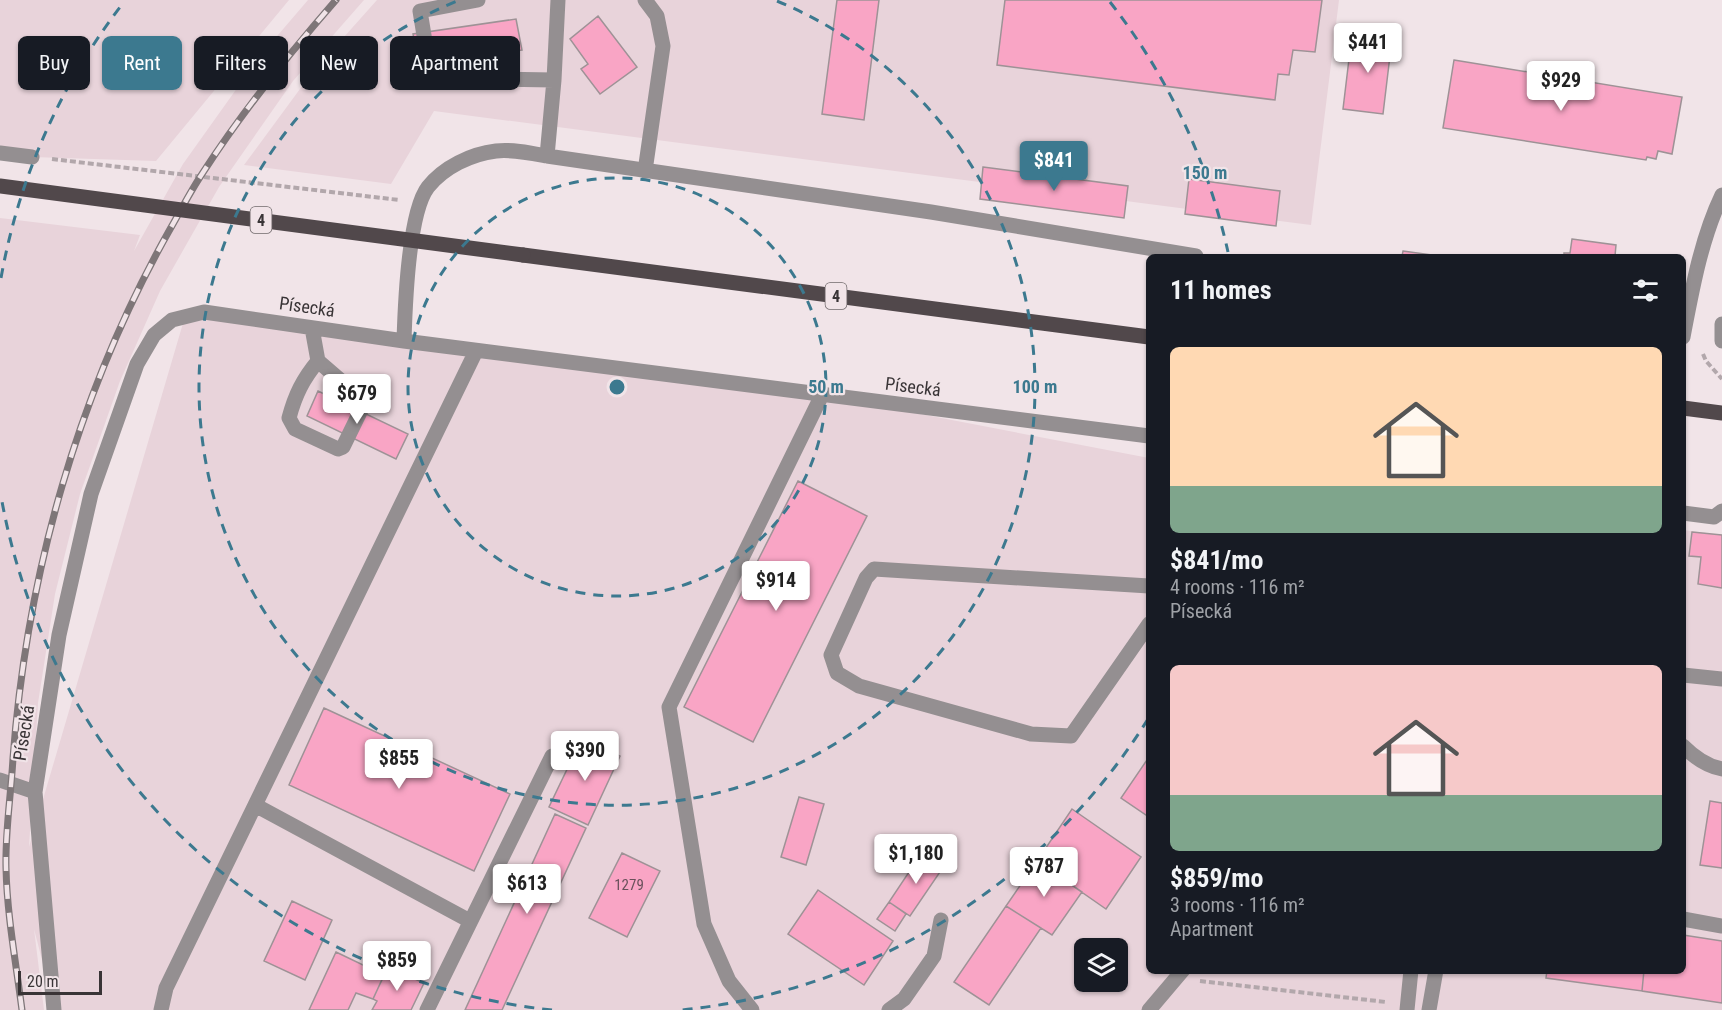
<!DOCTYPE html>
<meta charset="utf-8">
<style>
:root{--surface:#171b24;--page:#242831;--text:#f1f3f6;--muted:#9ea1a6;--accent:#3c798f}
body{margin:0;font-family:"Roboto Condensed",sans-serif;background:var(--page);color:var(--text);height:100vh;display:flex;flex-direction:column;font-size:22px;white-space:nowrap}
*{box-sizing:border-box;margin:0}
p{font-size:20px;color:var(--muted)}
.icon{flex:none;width:33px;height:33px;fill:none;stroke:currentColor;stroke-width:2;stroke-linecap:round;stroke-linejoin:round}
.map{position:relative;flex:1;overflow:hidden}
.details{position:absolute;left:1146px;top:254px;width:540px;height:720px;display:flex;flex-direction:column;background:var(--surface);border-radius:9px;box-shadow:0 2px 4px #0004}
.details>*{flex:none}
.top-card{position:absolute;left:18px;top:36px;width:570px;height:54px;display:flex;gap:12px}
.buttons{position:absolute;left:1074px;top:938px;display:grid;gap:12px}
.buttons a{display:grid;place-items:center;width:54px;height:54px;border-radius:9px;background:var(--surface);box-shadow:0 2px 4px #0004;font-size:30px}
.scale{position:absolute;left:18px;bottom:15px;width:84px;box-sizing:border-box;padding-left:6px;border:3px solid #393436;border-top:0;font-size:16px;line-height:21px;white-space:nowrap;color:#393436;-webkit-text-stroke:4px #f1e4e8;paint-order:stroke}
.price{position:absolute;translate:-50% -51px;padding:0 14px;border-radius:6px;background:#fff;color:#222;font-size:20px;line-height:39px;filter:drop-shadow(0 2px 3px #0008)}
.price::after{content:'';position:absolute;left:50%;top:36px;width:18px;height:14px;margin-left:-9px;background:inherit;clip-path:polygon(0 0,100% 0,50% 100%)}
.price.on{background:var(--accent);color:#fff}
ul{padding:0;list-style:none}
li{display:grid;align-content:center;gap:12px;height:318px;padding:0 24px}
li span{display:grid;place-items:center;height:186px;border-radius:9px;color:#555}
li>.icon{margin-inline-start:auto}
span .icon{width:108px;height:108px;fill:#fffc;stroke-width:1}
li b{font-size:26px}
h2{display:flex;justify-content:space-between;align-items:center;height:72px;padding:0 24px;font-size:26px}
.pill{padding:0 21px;border-radius:9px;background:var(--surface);box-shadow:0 2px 4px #0004;font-size:21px;line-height:54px}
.pill.on{background:var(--accent);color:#fff}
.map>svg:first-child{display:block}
</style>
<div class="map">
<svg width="1722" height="1010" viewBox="0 0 1722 1010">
<rect width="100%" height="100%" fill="#f1e4e8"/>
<!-- built -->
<path fill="#e8d3da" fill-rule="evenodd" d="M0,0h289l-133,161 -124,-4 -32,-5z
M308,0h56l-71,81 -74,106 -59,104 -40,90 -40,113 -25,100 -17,109 -9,144 157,-534 636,82 327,63v512h534v-440l39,5v475h-1667l-21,-81 10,81h-44v-792l140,17 -6,16 49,-87 77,-108zM1084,948h34v33h-34z
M377,0h962l-28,225 -877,-114 -43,73 -147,-19 67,-91z"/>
<!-- building -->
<path fill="#f9a5c5" stroke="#9e9296" stroke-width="1.5" d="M837,0h42l-15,120 -42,-6z
M1005,0h317l-7,52 -22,-2 -4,25 -11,-1 -3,26 -278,-35z
M598,16l39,51 -37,27 -19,-25 7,-5 -18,-25z
M516,19l6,31 -104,12 -5,-28z
M1352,34l40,5 -9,75 -40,-5z
M1454,60l228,37 -10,57 -14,-3 -2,8 -9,-2 -1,3 -203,-32z
M983,167l145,19 -4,32 -144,-19z
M1189,179l91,12 -4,35 -91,-12z
M1572,239l44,6 -1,11h-51v-3h6z
M1403,251l36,5h-37z
M318,391l90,43 -12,25 -89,-43z
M798,481l69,35 -114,226 -69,-35z
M1692,532l30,3v53l-24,-4 3,-27 -12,-1z
M324,708l186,86 -36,77 -185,-86z
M582,738l38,18 -32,69 -39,-18z
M1149,757v60l-28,-19z
M799,797l25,7 -18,61 -25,-8z
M1710,801l12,2v65l-22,-3z
M1072,809l69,48 -35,52 -69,-48z
M555,814l31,14 -84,182h-37z
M622,853l38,18 -33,66 -38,-19z
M921,854l21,15 -32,47 -21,-14z
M1037,861l45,31 -30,43 -46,-29z
M818,890l75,51 -29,44 -76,-51z
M292,901l40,19 -27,60 -41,-19z
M889,902l17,12 -11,17 -18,-12z
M1006,906l35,22 -52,77 -35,-23z
M1683,935l39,6v62l-80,-12 2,-21h39z
M336,952l48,23 -11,24 -17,-6 -8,17h-39z
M388,967l36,16 -13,27h-39l5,-9 -4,-2z
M1547,970h97l-2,21 -96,-13z"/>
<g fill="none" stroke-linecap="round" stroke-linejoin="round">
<!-- path -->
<path stroke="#b2a7ab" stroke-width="4" stroke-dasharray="6 3" stroke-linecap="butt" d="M52,159l347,41
M1703,354l3,7 16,18
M1200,981l186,21"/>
<!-- minor -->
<path stroke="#948f91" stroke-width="15" d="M478,0l-58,11 11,67 123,2 -7,76
M645,0l12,16 6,30 -18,125
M554,80l4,-80
M0,153l32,4
M1722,324v17
M312,328l6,33c-15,18 -23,34 -29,57l6,11 43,20 5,-2 20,-41 -1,-7 -44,-38
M1683,337c9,-47 18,-98 39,-142
M404,341c1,-34 4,-128 24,-154 16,-20 43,-33 68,-36 16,-2 35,2 51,5l384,56 265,44
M1683,513l31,4 8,-6
M1149,586l-275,-17 -8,9 -35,77 6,18 22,13 172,48 40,2 78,-112
M1683,675l39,4
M1683,746c11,11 23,20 39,23
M0,780l35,12
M255,805l215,116
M1683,919l39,7
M54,1010l-19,-218 24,-157 32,-141 46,-130 17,-29 18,-15 32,-8 200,29 745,95
M161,1010l5,-22 310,-637
M427,1010l125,-254
M752,1010l-23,-29 -25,-57 -35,-217 153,-312
M889,1010l15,-11 30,-43 7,-36
M1149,1010l34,-40
M1407,1010l4,-40
M1429,1010l7,-40"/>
<!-- major -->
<path stroke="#51484b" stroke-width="15" d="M523,255l626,82
M1683,408l39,5"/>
<defs>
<path id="rail" d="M22,1010c-6,-47 -15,-95 -16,-142 -1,-36 5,-73 7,-110 14,-185 65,-365 156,-527 11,-19 21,-39 33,-57 40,-62 86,-119 134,-174"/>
</defs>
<!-- rail casing -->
<use href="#rail" stroke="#7e7678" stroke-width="7"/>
<!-- rail -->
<use href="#rail" stroke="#f1e4e8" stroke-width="4.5" stroke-dasharray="14" stroke-linecap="butt"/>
<!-- major-bridge -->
<path stroke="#51484b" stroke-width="15" d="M0,186l523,69"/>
</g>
<!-- distance rings -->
<g fill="none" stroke="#3c798f" stroke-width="3" stroke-dasharray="10 8">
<circle cx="617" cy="387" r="209"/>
<path d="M777 1A418 418 0 1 1 457 1"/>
<path d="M1148 719A626 626 0 0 1 682 1010M552 1010A626 626 0 0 1 1 496M1 278A626 626 0 0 1 124 2M1110 2A626 626 0 0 1 1228 252"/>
</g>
<g text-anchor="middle" stroke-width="4.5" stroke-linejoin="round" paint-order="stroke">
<!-- number labels -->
<g font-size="15" fill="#69505a">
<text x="629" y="890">1279</text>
</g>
<!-- shield labels -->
<g fill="#f1e4e8" stroke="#70696b" stroke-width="1.5">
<rect x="250.5" y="207" width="21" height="26" rx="4.5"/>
<rect x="825.5" y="283" width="21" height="26" rx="4.5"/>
</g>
<g font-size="16" font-weight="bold" fill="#393436">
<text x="261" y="226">4</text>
<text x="836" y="302">4</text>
</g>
<!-- street labels -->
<g font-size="18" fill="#393436" stroke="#f1e4e8">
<text transform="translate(307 307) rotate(8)" y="6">Písecká</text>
<text transform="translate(913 387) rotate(7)" y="6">Písecká</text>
<text transform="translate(24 733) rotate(-81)" y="6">Písecká</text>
</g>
</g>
<circle cx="617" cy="387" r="9" fill="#3c798f" stroke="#f1e4e8" stroke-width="3"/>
<g font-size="18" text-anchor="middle" font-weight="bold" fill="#3c798f" stroke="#f1e4e8" stroke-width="4.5" stroke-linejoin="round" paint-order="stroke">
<text x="1205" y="179">150 m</text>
<text x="826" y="393">50 m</text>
<text x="1035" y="393">100 m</text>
</g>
</svg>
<div class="buttons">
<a><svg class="icon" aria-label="layers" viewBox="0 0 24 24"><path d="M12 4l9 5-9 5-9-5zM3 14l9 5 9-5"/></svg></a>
</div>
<div class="scale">20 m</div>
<b class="price" style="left:1368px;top:74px">$441</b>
<b class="price" style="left:1561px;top:112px">$929</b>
<b class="price on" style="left:1054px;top:192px">$841</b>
<b class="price" style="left:357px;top:425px">$679</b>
<b class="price" style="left:776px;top:612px">$914</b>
<b class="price" style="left:585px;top:782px">$390</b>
<b class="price" style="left:399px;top:790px">$855</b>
<b class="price" style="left:916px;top:885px">$1,180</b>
<b class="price" style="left:1044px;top:898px">$787</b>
<b class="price" style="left:527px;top:915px">$613</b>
<b class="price" style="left:397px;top:992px">$859</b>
<div class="top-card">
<a class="pill">Buy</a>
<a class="pill on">Rent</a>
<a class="pill">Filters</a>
<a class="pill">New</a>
<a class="pill">Apartment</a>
</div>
<section class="details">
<h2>11 homes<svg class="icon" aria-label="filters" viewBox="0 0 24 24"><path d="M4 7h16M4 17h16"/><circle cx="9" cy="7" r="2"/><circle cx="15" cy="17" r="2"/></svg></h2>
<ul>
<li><span style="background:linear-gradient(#ffd9b3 75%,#7fa58c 0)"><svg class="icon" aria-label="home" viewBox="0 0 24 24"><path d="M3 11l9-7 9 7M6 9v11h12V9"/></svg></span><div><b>$841/mo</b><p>4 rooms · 116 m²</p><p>Písecká</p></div></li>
<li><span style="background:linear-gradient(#f6c9c9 70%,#7fa58c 0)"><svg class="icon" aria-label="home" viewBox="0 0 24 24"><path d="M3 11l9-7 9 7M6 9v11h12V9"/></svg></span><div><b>$859/mo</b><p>3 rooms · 116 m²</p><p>Apartment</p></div></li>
</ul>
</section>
</div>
